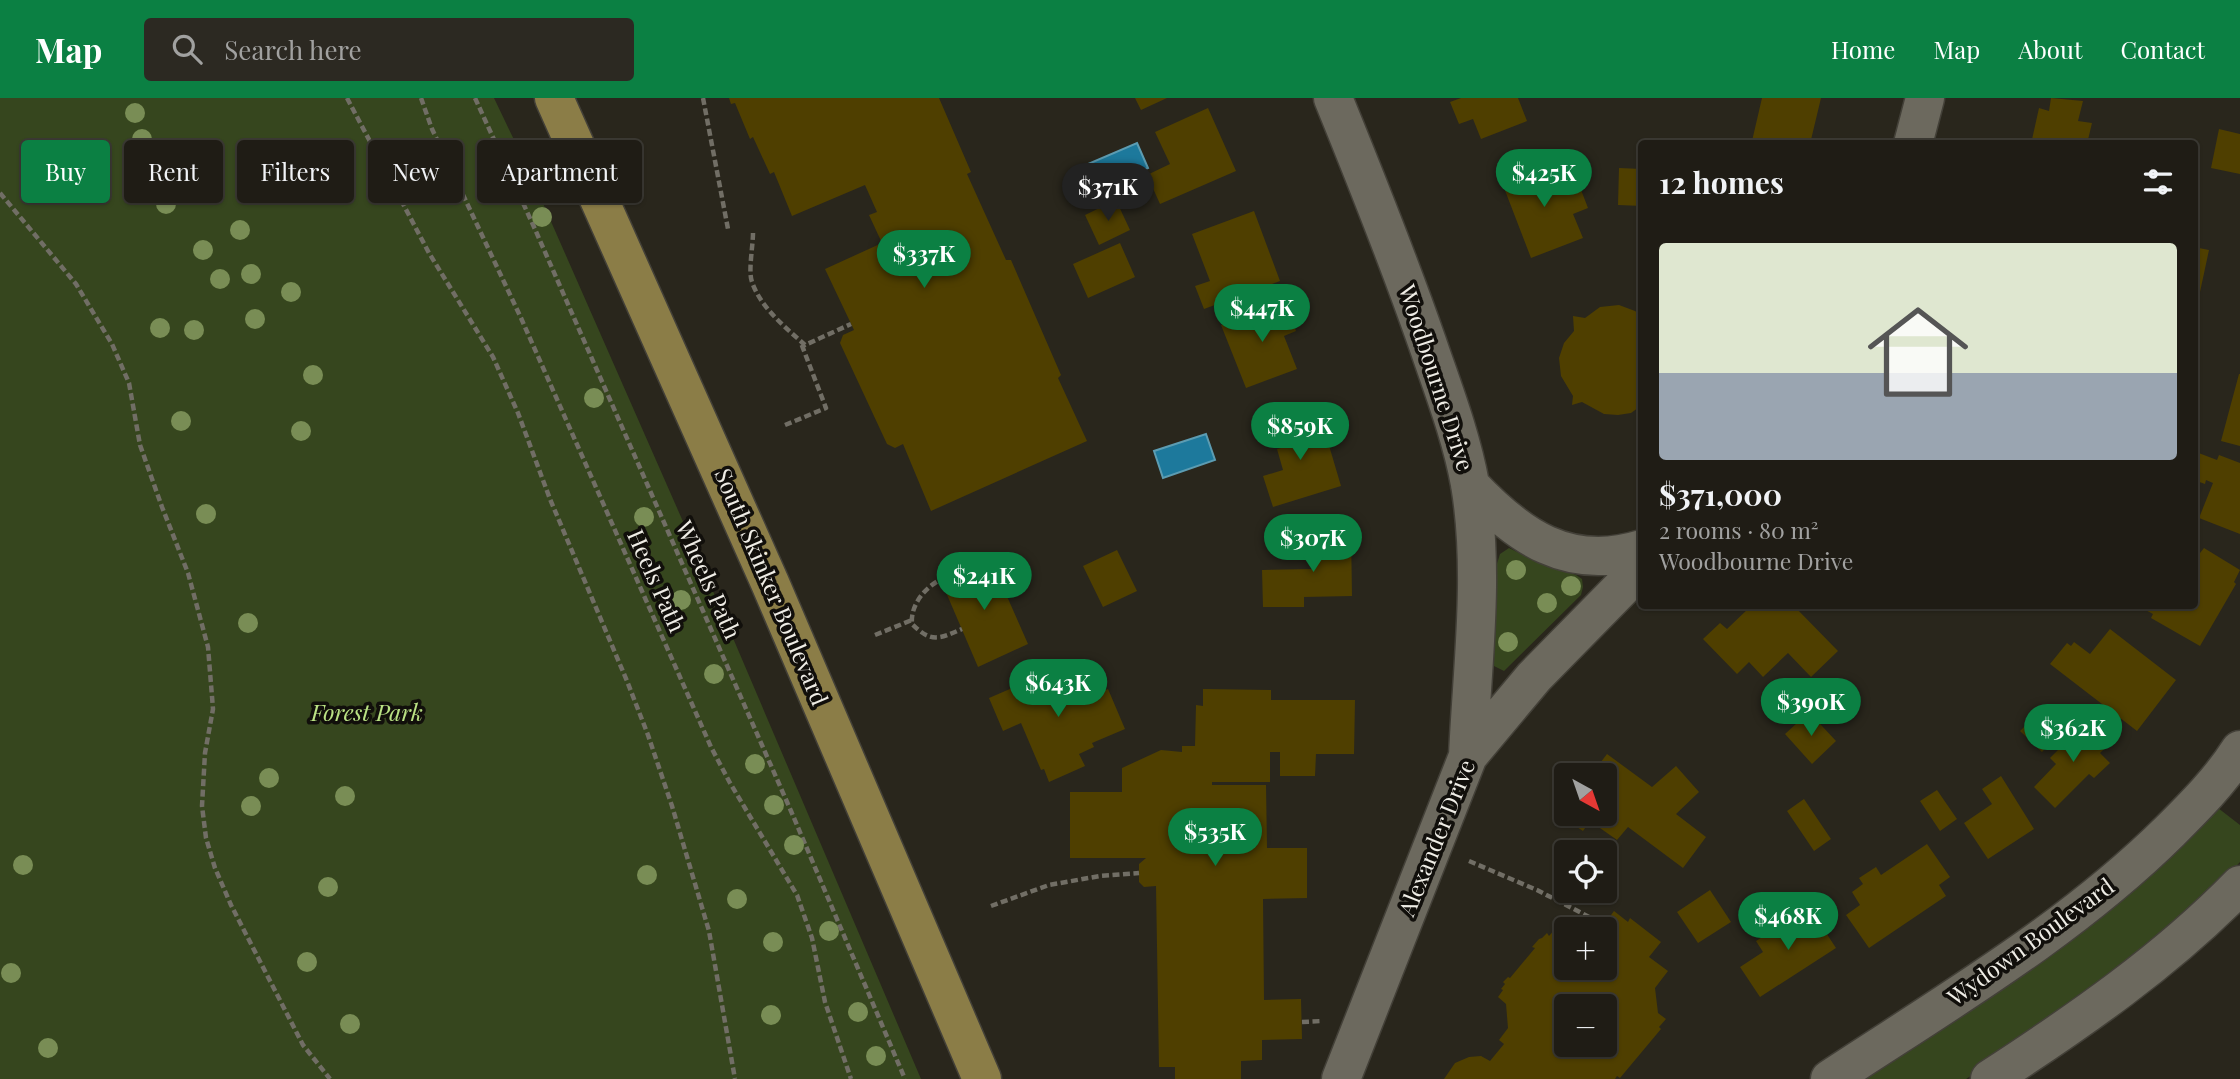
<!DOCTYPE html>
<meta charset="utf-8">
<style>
:root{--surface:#1f1c15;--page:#2c2922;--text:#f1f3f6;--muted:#a1a1a0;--line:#3c3a34;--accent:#0b8043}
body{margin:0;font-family:"Playfair Display",serif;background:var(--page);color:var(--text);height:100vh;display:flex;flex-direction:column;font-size:26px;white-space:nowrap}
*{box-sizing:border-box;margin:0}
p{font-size:23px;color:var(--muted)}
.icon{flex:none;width:38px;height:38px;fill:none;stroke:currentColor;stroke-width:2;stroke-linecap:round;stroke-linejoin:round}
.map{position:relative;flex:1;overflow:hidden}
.panel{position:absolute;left:1638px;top:42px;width:560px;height:469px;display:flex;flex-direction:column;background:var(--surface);border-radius:7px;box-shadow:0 2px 5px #0004,0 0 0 2px var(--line)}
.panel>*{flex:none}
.banner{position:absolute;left:21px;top:42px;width:665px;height:63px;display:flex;gap:14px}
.needle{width:46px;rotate:140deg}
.buttons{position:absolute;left:1554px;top:665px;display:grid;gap:14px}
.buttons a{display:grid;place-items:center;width:63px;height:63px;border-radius:7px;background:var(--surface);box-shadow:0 2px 5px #0004,0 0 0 2px var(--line);font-size:35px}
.price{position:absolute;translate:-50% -60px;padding:0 16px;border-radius:24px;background:var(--accent);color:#fff;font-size:23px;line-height:46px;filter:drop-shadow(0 2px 4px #0008)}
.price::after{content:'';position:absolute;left:50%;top:42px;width:21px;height:16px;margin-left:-10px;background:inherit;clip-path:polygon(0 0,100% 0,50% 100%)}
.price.on{background:#222;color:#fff}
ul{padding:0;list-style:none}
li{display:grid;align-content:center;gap:14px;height:371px;padding:0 21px}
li+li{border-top:2px solid var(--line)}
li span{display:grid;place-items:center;height:217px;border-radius:7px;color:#555}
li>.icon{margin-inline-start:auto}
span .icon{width:126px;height:126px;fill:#fffc;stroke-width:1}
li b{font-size:30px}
h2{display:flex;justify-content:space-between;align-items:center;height:84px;padding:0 21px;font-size:30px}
.pill{padding:0 24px;border-radius:7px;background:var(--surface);box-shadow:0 2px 5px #0004,0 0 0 2px var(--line);font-size:24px;line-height:63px}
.pill.on{background:var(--accent);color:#fff}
header{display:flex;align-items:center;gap:42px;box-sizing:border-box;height:98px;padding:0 35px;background:var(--accent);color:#fff}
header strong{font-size:33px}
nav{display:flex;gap:38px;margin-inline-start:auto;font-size:24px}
.search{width:490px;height:63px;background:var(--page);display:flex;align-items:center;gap:18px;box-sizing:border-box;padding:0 24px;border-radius:7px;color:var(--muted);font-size:26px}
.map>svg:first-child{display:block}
</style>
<header>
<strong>Map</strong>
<div class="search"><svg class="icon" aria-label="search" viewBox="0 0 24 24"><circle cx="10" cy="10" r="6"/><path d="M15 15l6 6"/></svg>Search here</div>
<nav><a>Home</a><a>Map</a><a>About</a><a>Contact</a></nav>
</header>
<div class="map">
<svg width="2240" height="981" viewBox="0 0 2240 981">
<rect width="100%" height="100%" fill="#29261c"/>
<!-- green -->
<path fill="#36461e" d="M0,0h494l33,69 165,375 229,537h-921z
M1509,450l23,11 44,16 6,4 1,8 -2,8 -77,76 -10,-5 1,-96 5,-16z
M2218,710l22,17v37l-25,27 -181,146 -68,44h-110z"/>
<!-- water -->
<path fill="#1d799c" stroke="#5c9cb2" stroke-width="2" d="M1137,45l11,25 -49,22 -11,-26z
M1206,336l9,26 -52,18 -9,-27z"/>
<!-- building -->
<path fill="#4f3f00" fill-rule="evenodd" d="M729,0h210l32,74 -4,2 39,86h5l50,115 -3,3 29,63 -156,70 -28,-67 -8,4 -8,-4 -47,-101 3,-8 11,-5 -29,-61 57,-26 -13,-28 8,-3 -12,-27 -73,31 -18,-44 -4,2 -17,-37 -3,2 -15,-36 -4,1z
M1135,0h32l-26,12z
M1461,0h57l9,23 -46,18 -8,-20 -14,5 -9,-22z
M1762,0h59l-11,46h-47l-11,-3z
M2051,0l32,3 -5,20 14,2 -5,21h-56l8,-36 10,3z
M1208,10l28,63 -76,33 -13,-29 23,-11 -15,-32z
M2219,31l21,5v40l-29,-6z
M1548,64l11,27 19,-7 10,26 -15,6 10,24 -52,20 -30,-78z
M1619,70l23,1v37l-24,-1z
M1116,102l14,30 -31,15 -14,-30z
M1254,113l26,70 -76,28 -9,-23 15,-5 -18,-47z
M1120,145l15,34 -47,21 -15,-34z
M2194,149l15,3 -9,42 -6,-1z
M1283,202l13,31 -12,5 13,33 -51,19 -25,-63z
M1619,207l16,6 7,5v89l-11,8 -13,2 -14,-1 -22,-12 -10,3 1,-9 -12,-20 -2,-18 5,-15 10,-12 -1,-15 12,2 15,-11z
M2239,276h1v72l-19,-5z
M1300,307l13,41 15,-4 13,44 -68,21 -10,-31 20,-6 -6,-21 8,-2 -10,-35z
M2196,354l21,8 2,-5 21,8v71l-41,-16 14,-35 -7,-3 -1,4 -11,-4z
M1312,433h39l1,65 -48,1v10h-41l-1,-37 51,-1z
M2204,450l36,22 -6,12 2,2 -36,62 -49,-28 2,-4 -15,-8h56v-56l6,3z
M1117,452l20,41 -34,16 -20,-41z
M978,459l7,14 9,-4 34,77 -50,23 -33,-77 8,-3 -7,-16z
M1751,508h11l2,2 3,-2h27l44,45 -27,26 -23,-24 -25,24 -14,-15 -12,12 -34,-35 17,-16 7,6z
M2110,531l66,51 -39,51 -87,-67 17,-21 4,3 3,-4 16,12z
M1051,565l11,2 10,22 8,-4 6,15 22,-9 17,40 -33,14 2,4 -15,7 6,12 -36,16 -5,-13 -3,1 -20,-47 -18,8 -14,-33 46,-20 4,-8z
M1203,591l68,1v10h84l-1,54h-38l-1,22h-35v-24h-10v30h-58v3h54l1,63h40v50l-44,1 1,101 37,-1 1,40 -40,1v20l-21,1v18h-66v-12h-16l-3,-181 -12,1 -5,-5v-18l7,-6h-76v-66h52v-24l39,-18 21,2v-6h13l1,-41 7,1z
M2044,609l21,21 -23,24 -22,-21z
M1809,614l27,29 -24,23 -27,-30z
M2079,622l27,27 -6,6 10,10 -16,15 -5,-4 -34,34 -21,-21 22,-23 -6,-6 16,-16 -4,-4z
M1607,656l45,33 24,-21 23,26 -23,22 30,23 -23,31 -55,-41 -11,13 -27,-19 -7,10 -23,-15 6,-8v6h39v-39h-14z
M2001,678l33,53 -46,30 -24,-36 28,-19 -10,-15z
M1937,692l20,29 -17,12 -20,-30z
M1804,701l27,40 -17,12 -27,-40z
M1927,746l23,33 -11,8 7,11 -77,52 -23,-33 14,-10 -8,-13 11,-8 -4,-6 17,-11 5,8z
M1710,792l21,32 -33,21 -21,-31z
M1809,809l27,41 -76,49 -20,-30 23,-15 -7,-11z
M1614,813l14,11 2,-4 31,24 -12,15 19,14 -13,17 3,25 8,6 -7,8 2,2 -41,49 -3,-2 -2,3h-171l11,-16 14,-6 12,-1 9,5 14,-17 -5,-4 9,-12 -2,-24 -8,-7 5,-7 -2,-1 4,-5 -2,-2 5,-5 2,1 25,-30 -3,-1 7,-8 3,-1 5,-5 2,3 7,-8 6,6 4,-1v35h39v-39h-17l10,-13 8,6zM1566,908h39v39h-39z"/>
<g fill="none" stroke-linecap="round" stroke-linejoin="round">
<defs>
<path id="minor" d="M1333,0c33,81 65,161 94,244 16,47 34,93 43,142 15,89 2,183 -2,272
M1913,46l12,-46
M1470,387c48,51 98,87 172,64
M1341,981l127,-323 66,-79 108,-110
M1830,981c117,-77 240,-149 340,-248 25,-25 51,-51 70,-81
M1990,981c89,-58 176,-118 250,-194"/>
<path id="major" d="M554,0l216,485 212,496"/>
</defs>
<!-- minor casing -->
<use href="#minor" stroke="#434038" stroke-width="41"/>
<!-- major casing -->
<use href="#major" stroke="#434038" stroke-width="41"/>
<!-- path -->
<path stroke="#716e65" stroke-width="4.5" stroke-dasharray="7 3.5" stroke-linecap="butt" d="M347,0l82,155 64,104 25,56 32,86 77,182 21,54 24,71 37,125 26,148
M421,0l11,31 89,189 190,429 19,36 67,112 15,43 13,64 26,77
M475,0l59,129 257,584 114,268
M703,0l25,131
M0,95l76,91 36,60 17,39 11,62 22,62 26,66 20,74 5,62 -8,44 -3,53 4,32 9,30 16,37 72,140 27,34
M753,135c0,13 -5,39 -1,49 9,26 33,45 53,63l46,-21
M785,327l41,-17 -25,-65
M946,479c-18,7 -36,26 -34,47 19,19 27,15 50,5
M875,537l37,-15
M1469,763l68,29 58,30
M991,808l58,-21 51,-9 39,-3
M1302,924l20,-1"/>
<!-- minor -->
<use href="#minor" stroke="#6c695e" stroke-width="38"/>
<!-- major -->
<use href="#major" stroke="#8b7d47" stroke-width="38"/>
</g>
<!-- trees -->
<g fill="#798d55">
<circle cx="135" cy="15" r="10"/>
<circle cx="142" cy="41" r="10"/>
<circle cx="487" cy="70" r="10"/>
<circle cx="63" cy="79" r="10"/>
<circle cx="166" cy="106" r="10"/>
<circle cx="542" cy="119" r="10"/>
<circle cx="240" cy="132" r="10"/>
<circle cx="203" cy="152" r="10"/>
<circle cx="251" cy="176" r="10"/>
<circle cx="220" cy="181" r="10"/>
<circle cx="291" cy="194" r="10"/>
<circle cx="255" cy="221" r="10"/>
<circle cx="160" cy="230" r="10"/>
<circle cx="194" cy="232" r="10"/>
<circle cx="313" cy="277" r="10"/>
<circle cx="594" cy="300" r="10"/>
<circle cx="181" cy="323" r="10"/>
<circle cx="301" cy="333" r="10"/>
<circle cx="206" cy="416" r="10"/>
<circle cx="644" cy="419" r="10"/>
<circle cx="1516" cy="472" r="10"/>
<circle cx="1571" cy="488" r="10"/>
<circle cx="681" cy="502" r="10"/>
<circle cx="1547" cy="505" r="10"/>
<circle cx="248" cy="525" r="10"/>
<circle cx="1508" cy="544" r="10"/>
<circle cx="714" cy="576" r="10"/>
<circle cx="755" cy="666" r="10"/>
<circle cx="269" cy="680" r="10"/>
<circle cx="345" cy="698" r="10"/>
<circle cx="774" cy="707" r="10"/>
<circle cx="251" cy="708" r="10"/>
<circle cx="794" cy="747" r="10"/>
<circle cx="23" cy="767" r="10"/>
<circle cx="647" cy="777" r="10"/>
<circle cx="328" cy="789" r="10"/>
<circle cx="737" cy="801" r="10"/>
<circle cx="829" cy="833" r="10"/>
<circle cx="773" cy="844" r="10"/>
<circle cx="307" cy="864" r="10"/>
<circle cx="11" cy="875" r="10"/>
<circle cx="858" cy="914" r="10"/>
<circle cx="771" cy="917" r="10"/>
<circle cx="350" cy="926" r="10"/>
<circle cx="48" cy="950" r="10"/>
<circle cx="876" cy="958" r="10"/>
</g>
<g text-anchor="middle" stroke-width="7" stroke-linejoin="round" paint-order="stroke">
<!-- street labels -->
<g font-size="23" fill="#efede6" stroke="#110f0b">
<text transform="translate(1436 280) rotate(72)" y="8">Woodbourne Drive</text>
<text transform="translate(708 482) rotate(66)" y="8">Wheels Path</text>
<text transform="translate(656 483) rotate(66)" y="8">Heels Path</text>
<text transform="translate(771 489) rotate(67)" y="8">South Skinker Boulevard</text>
<text transform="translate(1437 740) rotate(-68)" y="8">Alexander Drive</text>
<text transform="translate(2031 844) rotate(-36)" y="8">Wydown Boulevard</text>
</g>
<!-- park labels -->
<g font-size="23" font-style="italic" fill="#bae284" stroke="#110f0b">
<text x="367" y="623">Forest Park</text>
</g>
</g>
</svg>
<div class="buttons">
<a><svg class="needle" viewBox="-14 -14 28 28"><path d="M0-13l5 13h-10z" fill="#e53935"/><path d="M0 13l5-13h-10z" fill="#a1a1a0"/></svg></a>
<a><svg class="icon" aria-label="locate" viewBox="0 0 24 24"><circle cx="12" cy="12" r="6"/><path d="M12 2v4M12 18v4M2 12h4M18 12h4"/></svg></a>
<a>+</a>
<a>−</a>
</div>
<b class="price" style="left:1544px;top:111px">$425K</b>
<b class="price on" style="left:1108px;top:125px">$371K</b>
<b class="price" style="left:924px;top:192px">$337K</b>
<b class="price" style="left:1262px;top:246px">$447K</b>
<b class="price" style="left:1300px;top:364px">$859K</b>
<b class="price" style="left:1313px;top:476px">$307K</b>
<b class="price" style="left:984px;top:514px">$241K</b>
<b class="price" style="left:1058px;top:621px">$643K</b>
<b class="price" style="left:1811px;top:640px">$390K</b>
<b class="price" style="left:2073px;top:666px">$362K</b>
<b class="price" style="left:1215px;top:770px">$535K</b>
<b class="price" style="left:1788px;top:854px">$468K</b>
<div class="banner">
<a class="pill on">Buy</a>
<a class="pill">Rent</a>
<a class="pill">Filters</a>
<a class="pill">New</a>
<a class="pill">Apartment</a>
</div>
<section class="panel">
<h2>12 homes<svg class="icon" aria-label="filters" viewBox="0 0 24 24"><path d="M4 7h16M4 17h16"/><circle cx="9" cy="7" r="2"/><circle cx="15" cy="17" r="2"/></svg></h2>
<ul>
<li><span style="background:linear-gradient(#dfe7d0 60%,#9aa5b1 0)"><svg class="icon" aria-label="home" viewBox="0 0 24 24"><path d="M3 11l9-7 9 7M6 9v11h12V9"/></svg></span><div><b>$371,000</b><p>2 rooms · 80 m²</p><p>Woodbourne Drive</p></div></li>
</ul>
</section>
</div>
